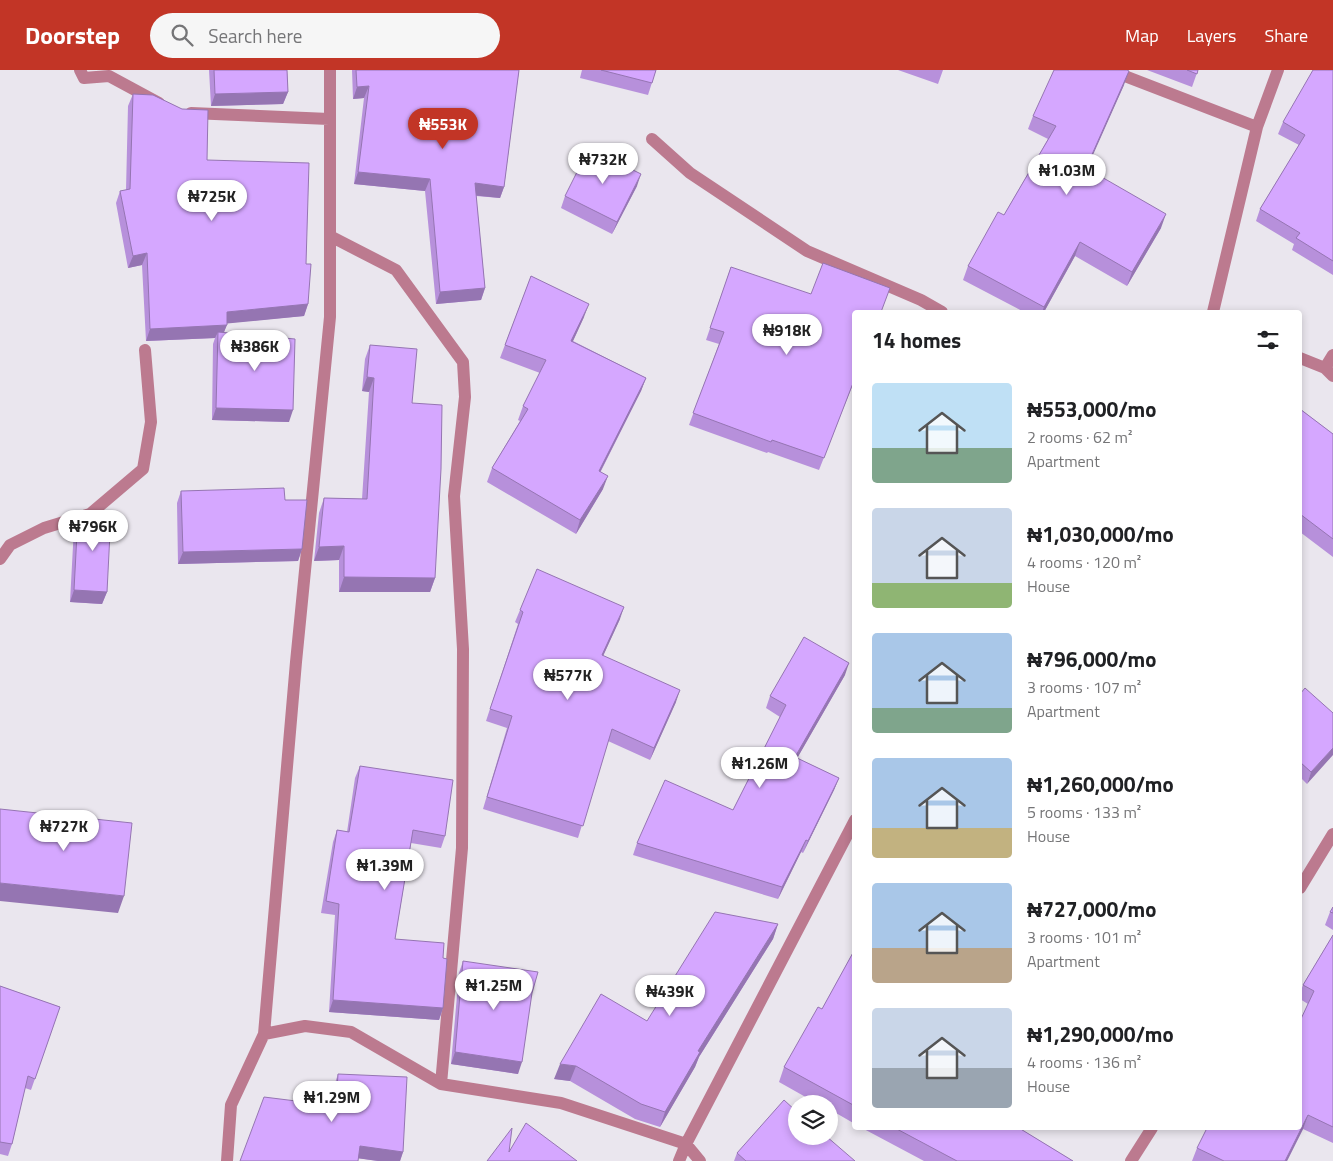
<!DOCTYPE html>
<meta charset="utf-8">
<style>
:root{--surface:#fff;--page:#f6f6f6;--text:#202124;--muted:#757577;--accent:#c23526}
body{margin:0;font-family:"Titillium Web",sans-serif;background:var(--page);color:var(--text);height:100vh;display:flex;flex-direction:column;font-size:19px;white-space:nowrap}
*{box-sizing:border-box;margin:0}
p{font-size:16px;color:var(--muted)}
.icon{flex:none;width:28px;height:28px;fill:none;stroke:currentColor;stroke-width:2;stroke-linecap:round;stroke-linejoin:round}
.map{position:relative;flex:1;overflow:hidden}
.sheet{position:absolute;left:852px;top:240px;width:450px;height:820px;display:flex;flex-direction:column;background:var(--surface);border-radius:5px;box-shadow:0 2px 8px #0003}
.sheet>*{flex:none}
.tools{position:absolute;left:788px;top:1025px;display:grid;gap:10px}
.tools a{display:grid;place-items:center;width:50px;height:50px;border-radius:50%;background:var(--surface);box-shadow:0 2px 8px #0003;font-size:25px}
.price{position:absolute;translate:-50% -42px;padding:0 11px;border-radius:18px;background:#fff;color:#222;font-size:16px;line-height:32px;filter:drop-shadow(0 1px 2px #0008)}
.price::after{content:'';position:absolute;left:50%;top:30px;width:15px;height:11px;margin-left:-8px;background:inherit;clip-path:polygon(0 0,100% 0,50% 100%)}
.price.selected{background:var(--accent);color:#fff}
ul{padding:0;list-style:none}
li{display:flex;align-items:center;gap:15px;height:125px;padding:0 20px}
li span{display:grid;place-items:center;flex:none;width:140px;height:100px;border-radius:5px;color:#555}
li>.icon{margin-inline-start:auto}
span .icon{width:60px;height:60px;fill:#fffc;stroke-width:1}
li b{font-size:21px}
h2{display:flex;justify-content:space-between;align-items:center;height:60px;padding:0 20px;font-size:21px}
header{display:flex;align-items:center;gap:30px;box-sizing:border-box;height:70px;padding:0 25px;background:var(--accent);color:#fff}
header strong{font-size:24px}
nav{display:flex;gap:28px;margin-inline-start:auto;font-size:18px}
.search{width:350px;height:45px;background:var(--page);display:flex;align-items:center;gap:12px;box-sizing:border-box;padding:0 18px;border-radius:28px;color:var(--muted);font-size:19px}
.map>svg:first-child{display:block}
</style>
<header>
<strong>Doorstep</strong>
<div class="search"><svg class="icon" aria-label="search" viewBox="0 0 24 24"><circle cx="10" cy="10" r="6"/><path d="M15 15l6 6"/></svg>Search here</div>
<nav><a>Map</a><a>Layers</a><a>Share</a></nav>
</header>
<div class="map">
<svg width="1333" height="1091" viewBox="0 0 1333 1091">
<rect width="100%" height="100%" fill="#eae6ee"/>
<g fill="none" stroke-linecap="round" stroke-linejoin="round">
<!-- minor -->
<path stroke="#bc7a8f" stroke-width="12" d="M80,0l4,8 25,-2 50,27
M1109,0l148,57
M191,43l138,6
M652,69l38,34 117,78 114,49 21,12
M330,166l66,34 67,92 2,35 -11,99 9,153 -1,199 -21,236
M1213,242l44,-185 21,-57
M1300,288l25,10 8,8
M1325,298l8,-13
M0,489l10,-14 34,-17 46,-14 53,-45 8,-47 -6,-72
M1300,818l33,-54
M264,964l41,-8 46,6 90,52 120,19 125,41 14,17
M227,1091l4,-56 33,-71 32,-372 34,-345v-247
M679,1091l7,-17 169,-324
M1131,1091l21,-33"/>
</g>
<!-- wall -->
<path fill="#b790db" d="M209,0h78l1,22 -5,12 -72,2z
M352,0h167l-15,117 -4,11 -24,-2 9,92 -4,12 -45,4 -11,-113 -71,-7 10,-86 -11,1z
M582,0h74l-8,25 -68,-17z
M898,0h45l-5,14z
M1147,0h51l-6,17z
M1333,0v205l-41,-25 2,-6 -38,-23 4,-12 39,-64 -21,-11 5,-12z
M1124,15l-38,84 75,59 -34,58 -52,-30 -31,56h-20l-61,-32 5,-14 36,-51 44,-76 -20,-10 5,-13z
M133,24l74,66 99,104 2,40 -4,12 -77,7 -3,9 65,90 -77,-2 1,-76 2,-6 -69,3 -4,-76 -14,3 -12,-65 4,-12 6,-1 2,-84z
M637,116l-25,48 -51,-26 4,-12z
M731,197l124,112 -36,91 -51,-18 -1,1 -78,-28 30,-81 -13,-4z
M531,206l53,41 -11,24 73,37 -5,13 -40,80 2,18 -27,45 -89,-52 5,-14 28,-47 -2,-1 5,-14 17,-33 -40,-15z
M370,275l42,58 23,175 -5,14h-91v-32l-25,1 5,-48 5,-15 38,1 7,-107 -7,-1 3,-32z
M1300,339l33,25v123l-33,-25z
M855,405v8l-3,-1z
M181,421l121,58 -4,12 -120,3 -1,-61z
M78,445l29,77 -5,12 -32,-2 4,-75z
M520,540l100,9 -17,37 73,46 -26,58 -42,-19 -30,97 -95,-29 24,-81 -21,-7 32,-97 -3,-2z
M845,605l-48,83 42,20 -5,12 -31,63 -2,-1 -23,47 -145,-44 4,-12 96,-33 47,-93 -14,-9 4,-12z
M1300,624l33,19 -26,71 -7,-7z
M360,696l85,70 -4,12 -30,-5 -16,96 48,19v50l-4,12 -110,-8 6,-97 -14,-2 12,-71 4,-12 10,2 8,-54z
M1333,837v23l-8,-5 5,-13z
M778,854l-5,15 -74,118 -4,10 -35,60 -25,-8 -65,-38 -16,-2 93,-58z
M1333,865v208l-30,-14 -16,32h-95l5,-13 103,-20 8,-124 -8,-5v-6l3,-8z
M855,879v175l-26,-15v-5h-11l-39,-22 5,-15 38,-58z
M463,891l69,32 -14,81 -67,-10 8,-91z
M0,916l60,21 -29,83 -6,-2 -13,56 -4,12 -8,-2z
M338,1004l65,78 -3,9h-22l-20,-3 -25,-53 1,-19z
M862,1058h157l54,33h-149z
M737,1083l118,8h-121z"/>
<!-- shaded-wall -->
<path fill="#9575b2" d="M1129,1l-5,14 -43,97 5,-14z
M369,16l-5,12 -11,1 4,-12z
M288,22l-5,12 -72,2 4,-12z
M358,102l72,7 -5,12 -71,-7z
M641,104l-4,12 -25,48 5,-12z
M475,113l29,4 -4,11 -29,-3z
M1166,144l-5,14 -34,58 5,-14z
M1080,172l-5,14 -31,56h-2l2,-5z
M147,183l-5,12 -14,3 5,-12z
M485,218l-4,12 -45,4 4,-12z
M308,234l-4,12 -82,8 5,-12z
M589,234l-5,13 -17,37 4,-13z
M227,255l-5,12 -4,-5 -3,6 -69,3 4,-12z
M367,307l7,1 -5,14 -7,-1z
M646,308l-5,13 -47,93 5,-13z
M216,338l77,2 -4,12 -77,-2z
M608,406l-5,13 -27,45 4,-14z
M344,476l-5,14 -25,1 5,-14z
M302,479l-4,12 -120,3 5,-12z
M344,507l91,1 -5,14h-91z
M74,520l33,2 -5,12 -32,-2z
M624,537l-4,12 -22,48 4,-12z
M849,593l-4,12 -54,94 4,-12z
M680,620l-4,12 -26,58 4,-12z
M1333,678v7l-26,29 4,-12z
M839,708l-5,12 -31,63 5,-12z
M806,770l-5,12 -23,47 4,-12z
M0,813l124,13 -6,17 -118,-12z
M778,854l-5,15 -74,118 -4,10 -35,60 5,-15 33,-61z
M333,930l110,8 -4,12 -110,-8z
M455,982l67,10 -4,12 -67,-10z
M560,994l16,2 -6,15 -16,-2z
M1308,1045l-5,14 -16,32h-2z
M360,1076l43,6 -3,9h-22l-22,-3z"/>
<!-- building -->
<path fill="#d5a7ff" stroke="#9575b2" d="M214,0h73l1,22 -73,2z
M356,0h163l-15,117 -29,-4 10,105 -45,4 -10,-113 -72,-7 11,-86 -12,1z
M601,0h55l-4,13z
M1054,0h73l2,1 -43,97 80,46 -34,58 -52,-30 -36,65 -76,-41 30,-54 6,3 52,-89 -23,-10z
M1187,0h11l-1,4z
M1313,0h20v191l-37,-23 4,-5 -40,-24 45,-74 -22,-13z
M133,24l20,1 29,14 26,1 -1,50 102,3 -3,101h5l-3,40 -81,8v13l-77,4 -3,-76 -14,3 -13,-65 10,-2z
M589,78l52,26 -24,48 -52,-26z
M823,193l67,25 -9,24h-26v66l-31,80 -52,-18 -1,2 -78,-29 31,-81 -14,-4 21,-61 80,27z
M531,206l58,28 -18,37 75,37 -47,93 9,5 -28,44 -88,-52 36,-59 -5,-3 23,-46 -41,-15z
M218,262l77,7 -2,71 -77,-2z
M370,275l47,4 -5,54 30,2 -1,64 -6,109 -91,-1v-31l-25,1 5,-49 43,1 7,-121 -7,-1z
M1300,339l33,25v105l-33,-25z
M284,418l1,12h22l-5,49 -119,3 -2,-61z
M89,442l22,1 -4,79 -33,-2 4,-75z
M537,499l87,38 -22,48 78,35 -26,58 -42,-19 -29,97 -96,-29 25,-81 -22,-7 33,-97 -3,-2z
M804,567l45,26 -54,94 44,21 -31,63 -2,-1 -24,47 -145,-44 28,-63 68,30 53,-105 -16,-9z
M1305,618l28,25v35l-22,24 -11,-10v-68z
M360,696l93,14 -8,56 -32,-6 -18,109 49,4 -1,15 4,1 -4,49 -110,-8 6,-96 -13,-3 11,-71 12,2z
M0,739l132,14 -8,73 -124,-13z
M1333,837v6l-3,-1z
M715,842l63,12 -80,127 2,1 -35,60 -24,-8 -65,-38 -16,-2 41,-70 46,27z
M1333,865v192l-25,-12 -23,46h-61l-27,-13 10,-20h93v-107l14,-30 -11,-6z
M855,879v157l-71,-39 34,-60 4,2z
M463,891l75,11 -6,21 -10,69 -67,-10z
M0,916l60,21 -25,72 -7,-3 -16,68 -12,-2z
M338,1004l69,3 -4,75 -43,-6 -2,15h-118l24,-64 72,9z
M784,1030l12,11v25h30l29,25h-109l-9,-8z
M526,1053l51,38h-90l25,-33 -3,24z
M895,1058h124l54,33h-116z"/>
</svg>
<div class="tools">
<a><svg class="icon" aria-label="layers" viewBox="0 0 24 24"><path d="M12 4l9 5-9 5-9-5zM3 14l9 5 9-5"/></svg></a>
</div>
<b class="price selected" style="left:443px;top:80px">₦553K</b>
<b class="price" style="left:603px;top:115px">₦732K</b>
<b class="price" style="left:1067px;top:126px">₦1.03M</b>
<b class="price" style="left:212px;top:152px">₦725K</b>
<b class="price" style="left:787px;top:286px">₦918K</b>
<b class="price" style="left:255px;top:302px">₦386K</b>
<b class="price" style="left:93px;top:482px">₦796K</b>
<b class="price" style="left:568px;top:631px">₦577K</b>
<b class="price" style="left:760px;top:719px">₦1.26M</b>
<b class="price" style="left:64px;top:782px">₦727K</b>
<b class="price" style="left:385px;top:821px">₦1.39M</b>
<b class="price" style="left:494px;top:941px">₦1.25M</b>
<b class="price" style="left:670px;top:947px">₦439K</b>
<b class="price" style="left:332px;top:1053px">₦1.29M</b>
<section class="sheet">
<h2>14 homes<svg class="icon" aria-label="filters" viewBox="0 0 24 24"><path d="M4 7h16M4 17h16"/><circle cx="9" cy="7" r="2"/><circle cx="15" cy="17" r="2"/></svg></h2>
<ul>
<li><span style="background:linear-gradient(#bfe0f5 65%,#7fa58c 0)"><svg class="icon" aria-label="home" viewBox="0 0 24 24"><path d="M3 11l9-7 9 7M6 9v11h12V9"/></svg></span><div><b>₦553,000/mo</b><p>2 rooms · 62 m²</p><p>Apartment</p></div></li>
<li><span style="background:linear-gradient(#c9d6e8 75%,#8fb573 0)"><svg class="icon" aria-label="home" viewBox="0 0 24 24"><path d="M3 11l9-7 9 7M6 9v11h12V9"/></svg></span><div><b>₦1,030,000/mo</b><p>4 rooms · 120 m²</p><p>House</p></div></li>
<li><span style="background:linear-gradient(#a9c7e8 75%,#7fa58c 0)"><svg class="icon" aria-label="home" viewBox="0 0 24 24"><path d="M3 11l9-7 9 7M6 9v11h12V9"/></svg></span><div><b>₦796,000/mo</b><p>3 rooms · 107 m²</p><p>Apartment</p></div></li>
<li><span style="background:linear-gradient(#a9c7e8 70%,#c2b280 0)"><svg class="icon" aria-label="home" viewBox="0 0 24 24"><path d="M3 11l9-7 9 7M6 9v11h12V9"/></svg></span><div><b>₦1,260,000/mo</b><p>5 rooms · 133 m²</p><p>House</p></div></li>
<li><span style="background:linear-gradient(#a9c7e8 65%,#b9a48a 0)"><svg class="icon" aria-label="home" viewBox="0 0 24 24"><path d="M3 11l9-7 9 7M6 9v11h12V9"/></svg></span><div><b>₦727,000/mo</b><p>3 rooms · 101 m²</p><p>Apartment</p></div></li>
<li><span style="background:linear-gradient(#c9d6e8 60%,#9aa5b1 0)"><svg class="icon" aria-label="home" viewBox="0 0 24 24"><path d="M3 11l9-7 9 7M6 9v11h12V9"/></svg></span><div><b>₦1,290,000/mo</b><p>4 rooms · 136 m²</p><p>House</p></div></li>
</ul>
</section>
</div>
